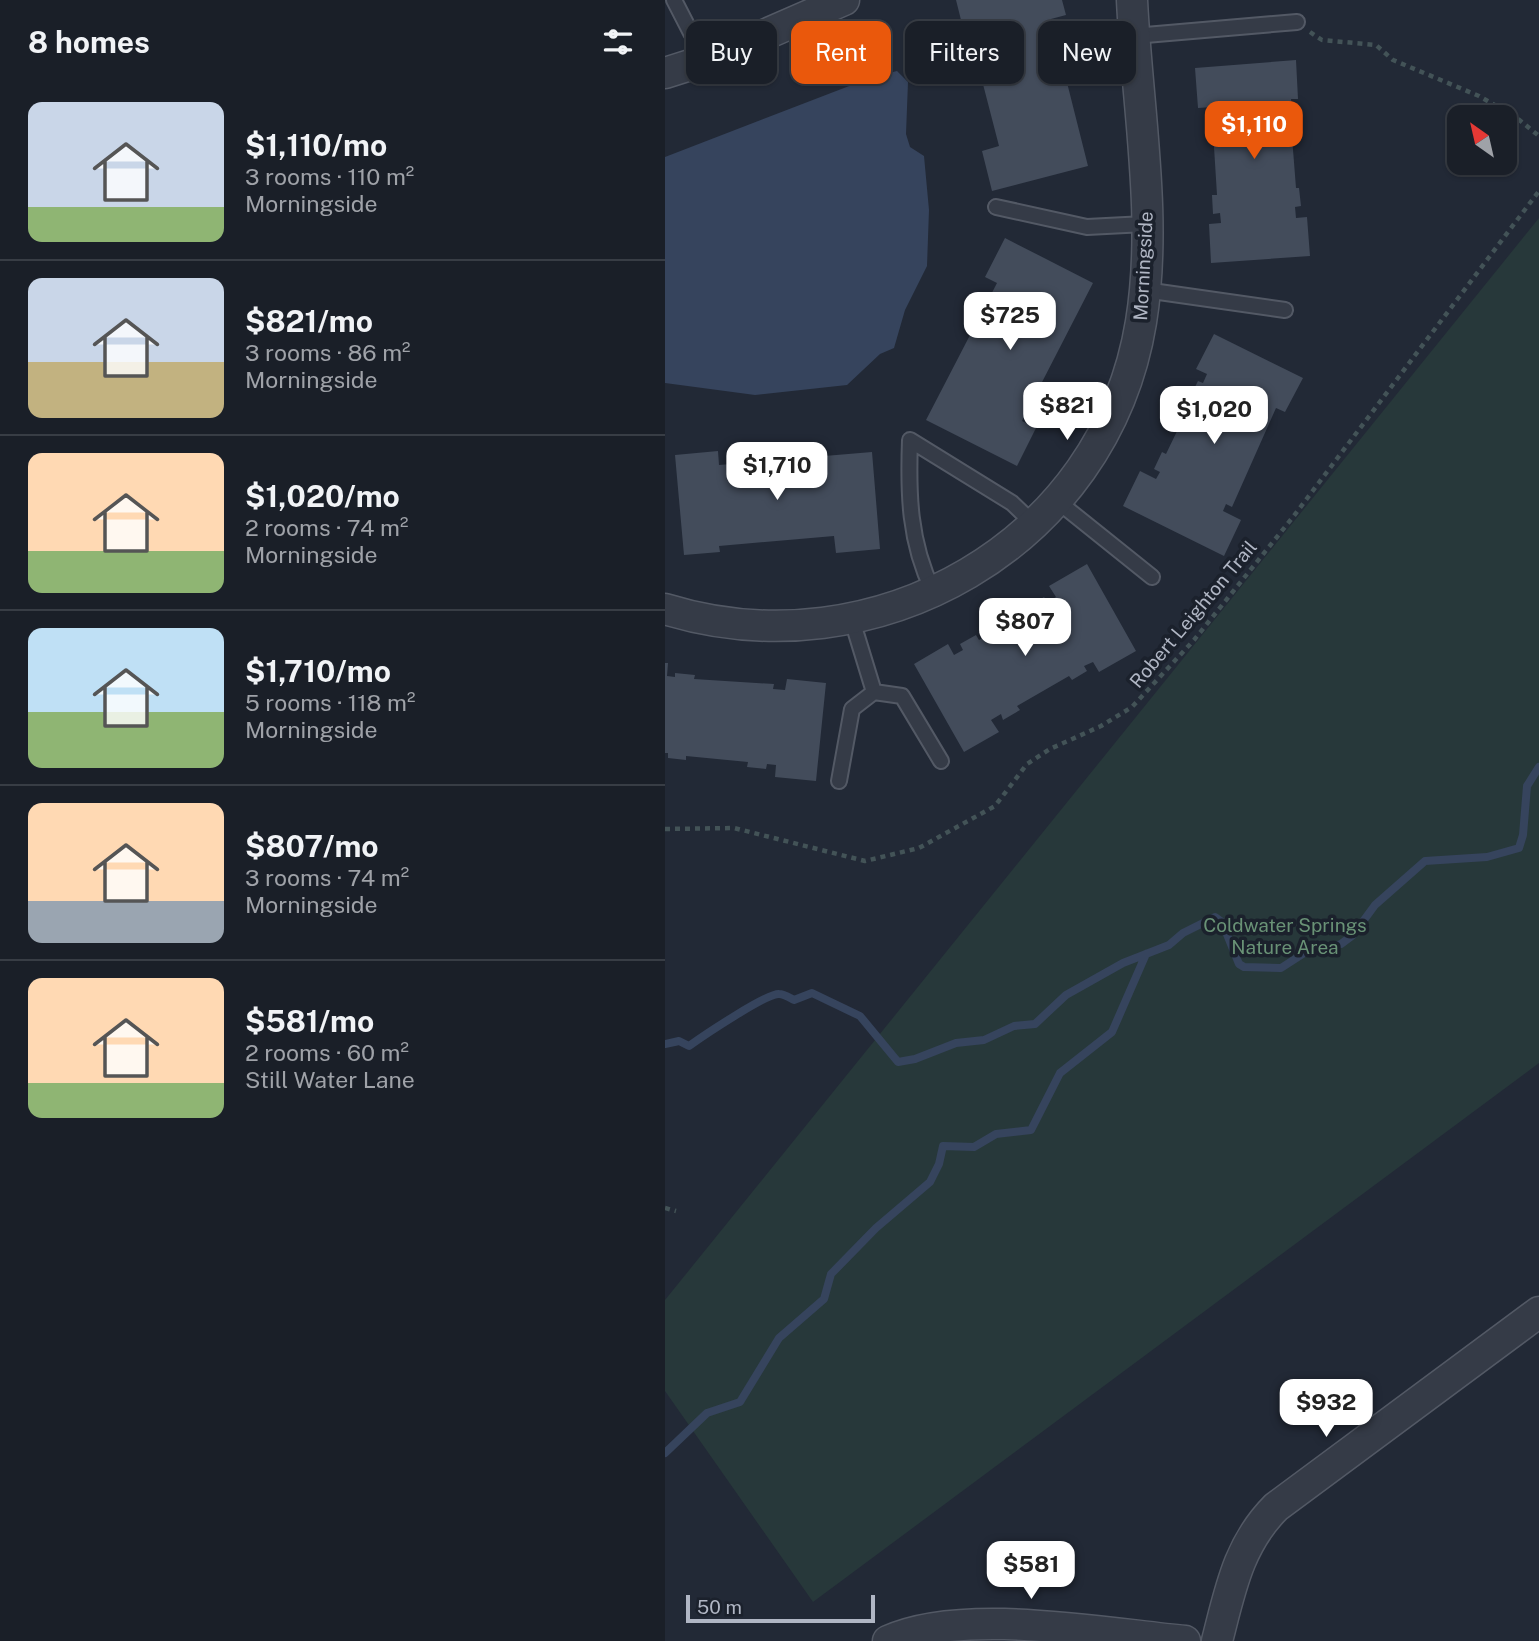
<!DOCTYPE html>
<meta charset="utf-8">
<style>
:root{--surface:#1a1f28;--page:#232730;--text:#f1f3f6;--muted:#9fa2a8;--line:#383d45;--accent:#ea580c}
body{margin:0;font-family:"Public Sans",sans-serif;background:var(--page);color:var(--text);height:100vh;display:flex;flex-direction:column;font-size:26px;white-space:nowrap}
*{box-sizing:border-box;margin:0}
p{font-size:23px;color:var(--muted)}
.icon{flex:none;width:38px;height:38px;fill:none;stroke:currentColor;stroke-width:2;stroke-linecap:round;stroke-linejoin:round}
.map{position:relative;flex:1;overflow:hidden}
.details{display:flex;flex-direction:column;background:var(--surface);width:665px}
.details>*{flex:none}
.banner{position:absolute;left:21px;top:21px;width:665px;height:63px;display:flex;gap:14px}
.needle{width:46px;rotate:326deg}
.controls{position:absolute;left:782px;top:105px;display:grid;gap:14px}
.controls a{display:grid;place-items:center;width:70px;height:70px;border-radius:14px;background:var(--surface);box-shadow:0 2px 5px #0004,0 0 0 2px var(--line);font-size:35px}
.scale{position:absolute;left:21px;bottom:18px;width:189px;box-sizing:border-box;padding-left:7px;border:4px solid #b0b6c4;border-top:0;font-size:19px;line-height:24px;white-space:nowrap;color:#b0b6c4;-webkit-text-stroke:5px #1b212c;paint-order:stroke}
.price{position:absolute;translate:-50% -60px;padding:0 16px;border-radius:14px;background:#fff;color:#222;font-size:23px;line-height:46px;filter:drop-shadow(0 2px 4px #0008)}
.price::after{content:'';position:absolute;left:50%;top:42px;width:21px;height:16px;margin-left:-10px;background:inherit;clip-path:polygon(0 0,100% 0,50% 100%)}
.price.selected{background:var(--accent);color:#fff}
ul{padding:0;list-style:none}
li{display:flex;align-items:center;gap:21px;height:175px;padding:0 28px}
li+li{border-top:2px solid var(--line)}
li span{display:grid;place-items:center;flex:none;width:196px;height:140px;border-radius:14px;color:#555}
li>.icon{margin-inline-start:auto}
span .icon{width:84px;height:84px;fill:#fffc;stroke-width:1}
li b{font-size:30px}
h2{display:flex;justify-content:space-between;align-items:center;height:84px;padding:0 28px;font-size:30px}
.pill{padding:0 24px;border-radius:14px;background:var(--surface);box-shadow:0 2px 5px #0004,0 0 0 2px var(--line);font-size:24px;line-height:63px}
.pill.selected{background:var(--accent);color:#fff}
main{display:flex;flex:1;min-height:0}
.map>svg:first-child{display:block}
</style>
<main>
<section class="details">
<h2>8 homes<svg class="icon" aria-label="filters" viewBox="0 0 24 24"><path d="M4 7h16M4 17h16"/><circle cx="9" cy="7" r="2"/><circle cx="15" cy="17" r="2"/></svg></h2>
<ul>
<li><span style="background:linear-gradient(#c9d6e8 75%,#8fb573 0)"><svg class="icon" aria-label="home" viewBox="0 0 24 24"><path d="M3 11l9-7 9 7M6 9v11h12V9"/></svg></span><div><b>$1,110/mo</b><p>3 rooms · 110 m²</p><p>Morningside</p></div></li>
<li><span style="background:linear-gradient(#c9d6e8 60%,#c2b280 0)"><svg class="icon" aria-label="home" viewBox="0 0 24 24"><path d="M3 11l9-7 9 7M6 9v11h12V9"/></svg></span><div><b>$821/mo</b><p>3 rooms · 86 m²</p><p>Morningside</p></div></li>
<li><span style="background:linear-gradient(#ffd9b3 70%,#8fb573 0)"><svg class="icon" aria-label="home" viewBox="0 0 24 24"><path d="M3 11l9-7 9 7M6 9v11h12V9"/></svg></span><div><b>$1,020/mo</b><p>2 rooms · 74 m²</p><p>Morningside</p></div></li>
<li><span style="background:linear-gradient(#bfe0f5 60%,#8fb573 0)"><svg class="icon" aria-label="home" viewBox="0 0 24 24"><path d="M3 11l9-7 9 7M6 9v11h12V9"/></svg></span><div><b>$1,710/mo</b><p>5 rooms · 118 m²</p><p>Morningside</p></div></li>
<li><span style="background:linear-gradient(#ffd9b3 70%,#9aa5b1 0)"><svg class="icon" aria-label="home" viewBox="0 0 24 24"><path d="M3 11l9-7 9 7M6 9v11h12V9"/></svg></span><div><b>$807/mo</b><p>3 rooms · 74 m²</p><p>Morningside</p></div></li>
<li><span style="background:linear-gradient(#ffd9b3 75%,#8fb573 0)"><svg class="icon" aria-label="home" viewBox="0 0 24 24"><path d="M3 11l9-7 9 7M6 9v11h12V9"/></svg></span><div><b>$581/mo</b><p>2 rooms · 60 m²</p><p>Still Water Lane</p></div></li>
</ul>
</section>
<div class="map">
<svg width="874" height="1641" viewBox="0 0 874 1641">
<rect width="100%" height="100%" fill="#222936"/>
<!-- green -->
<path fill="#27383a" d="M874,218v845l-726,539 -148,-211v-91z"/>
<!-- water -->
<path fill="#36445d" d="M232,71l11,11 -2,52 4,13 14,9 5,54 -2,56 -22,44 -11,38 -14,6 -33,31 -92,10 -90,-12v-226l205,-79z"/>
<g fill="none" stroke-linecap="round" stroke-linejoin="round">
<!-- stream -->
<path stroke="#36445d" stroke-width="8" d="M0,1044l14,-3 10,5c14,-10 78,-53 90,-52 5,0 11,4 15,6l18,-7 48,23 38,46 17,-3 41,-16 28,-3 30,-14 21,-2 31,-29 57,-32 46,-18 14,-12 32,-16 7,5 17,42 5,3 37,1 31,-20h15l14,-4 12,-9 22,-30 50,-44 62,-4 32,-9 4,-13 4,-49 12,-19
M0,1453l42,-40 33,-11 39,-64 45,-39 7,-25 45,-46 54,-46 9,-18 4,-18 31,1 22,-13 35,-4 29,-57 52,-41 34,-78"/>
</g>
<!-- building -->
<path fill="#434c5b" d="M291,0h106l4,15 -15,4 37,147 -96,25 -10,-40 17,-5 -29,-112 -5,2z
M631,60l2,39h-7l3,25h-3l5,64h3l2,18 -6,1 1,11 11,-1 3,39 -99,7 -2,-39 12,-1 -1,-10 -7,1 -1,-19h5l-4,-64h-4l-1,-14h6l-1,-10 -15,1 -3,-40z
M340,238l88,45 -71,138 14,7 -19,38 -91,-46 71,-137 -12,-6z
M549,334l89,44 -18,34 -9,-4 -44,99 -6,-3 -3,7 18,9 -17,36 -101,-50 17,-35 16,8 4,-7 -6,-3 8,-17 4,2 27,-56 -3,-1 8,-16 5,2 4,-9 -11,-5z
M53,451l1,14 153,-13 8,97 -44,4 -2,-17 -115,10 1,6 -36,3 -9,-100z
M422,564l49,87 -37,21 -6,-10 -9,4 3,5 -15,9 -3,-4 -52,30 3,4 -17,10 -2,-6 -10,6 8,12 -35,20 -50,-88 34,-20 6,11 9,-5 -3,-6 16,-9 3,5 52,-31 -2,-3 15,-9 4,5 8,-5 -7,-11z
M0,663h3l-1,13 8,1v-4l20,2 -1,4 80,5 -1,5 12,1 2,-11 39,4 -10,98 -41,-4 1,-12 -9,-1 -1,5 -19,-2 1,-5 -62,-6v4l-18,-2v-5h-3z"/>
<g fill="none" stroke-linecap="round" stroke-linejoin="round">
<defs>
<path id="service" d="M9,0l17,33 18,26
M469,36l163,-14
M331,207l91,20 58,-3
M480,290l140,20
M391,500l96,77
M268,591c-24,-49 -25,-98 -23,-151l102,63 22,21
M209,692l28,4 39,65
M174,781l13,-72 22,-17 -22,-72"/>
<path id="minor" d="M0,73l44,-14 135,-59
M0,609c210,65 440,-65 476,-287 17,-104 -4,-217 -9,-322
M223,1641c74,-34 214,-8 297,0
M552,1641c13,-50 21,-96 59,-134l263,-195"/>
</defs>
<!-- service casing -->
<use href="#service" stroke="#535965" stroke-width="18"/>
<!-- minor casing -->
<use href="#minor" stroke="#535965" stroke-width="33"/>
<!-- path -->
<path stroke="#435357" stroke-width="4.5" stroke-dasharray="5 5" stroke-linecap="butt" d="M645,32l12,8 54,5 17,15 86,36 38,22 22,18
M0,829l69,-1 131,33 54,-13 76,-42 32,-42 23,-15 51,-23 31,-19 62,-67 99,-123 246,-326
M0,1208l11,3"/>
<!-- service -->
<use href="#service" stroke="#353b47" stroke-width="14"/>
<!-- minor -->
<use href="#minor" stroke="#353b47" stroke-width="30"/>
</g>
<g text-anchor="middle" stroke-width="7" stroke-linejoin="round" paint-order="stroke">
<!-- street labels -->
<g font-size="19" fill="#b0b6c4" stroke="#1b212c">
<text transform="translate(478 266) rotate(-87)" y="7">Morningside</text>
<text transform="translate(528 614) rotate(-50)" y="7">Robert Leighton Trail</text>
</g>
<!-- park labels -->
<g font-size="19" fill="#699276" stroke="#1b212c">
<text x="620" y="932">Coldwater Springs<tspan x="620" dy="22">Nature Area</tspan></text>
</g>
</g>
</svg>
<div class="controls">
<a><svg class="needle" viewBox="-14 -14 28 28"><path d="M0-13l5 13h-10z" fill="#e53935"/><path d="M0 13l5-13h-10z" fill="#9fa2a8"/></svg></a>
</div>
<div class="scale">50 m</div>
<b class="price selected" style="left:589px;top:161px">$1,110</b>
<b class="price" style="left:345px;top:352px">$725</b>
<b class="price" style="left:402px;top:442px">$821</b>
<b class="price" style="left:549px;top:446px">$1,020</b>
<b class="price" style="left:112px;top:502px">$1,710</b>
<b class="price" style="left:360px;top:658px">$807</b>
<b class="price" style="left:661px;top:1439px">$932</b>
<b class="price" style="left:366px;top:1601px">$581</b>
<div class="banner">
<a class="pill">Buy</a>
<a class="pill selected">Rent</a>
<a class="pill">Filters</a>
<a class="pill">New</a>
</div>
</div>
</main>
